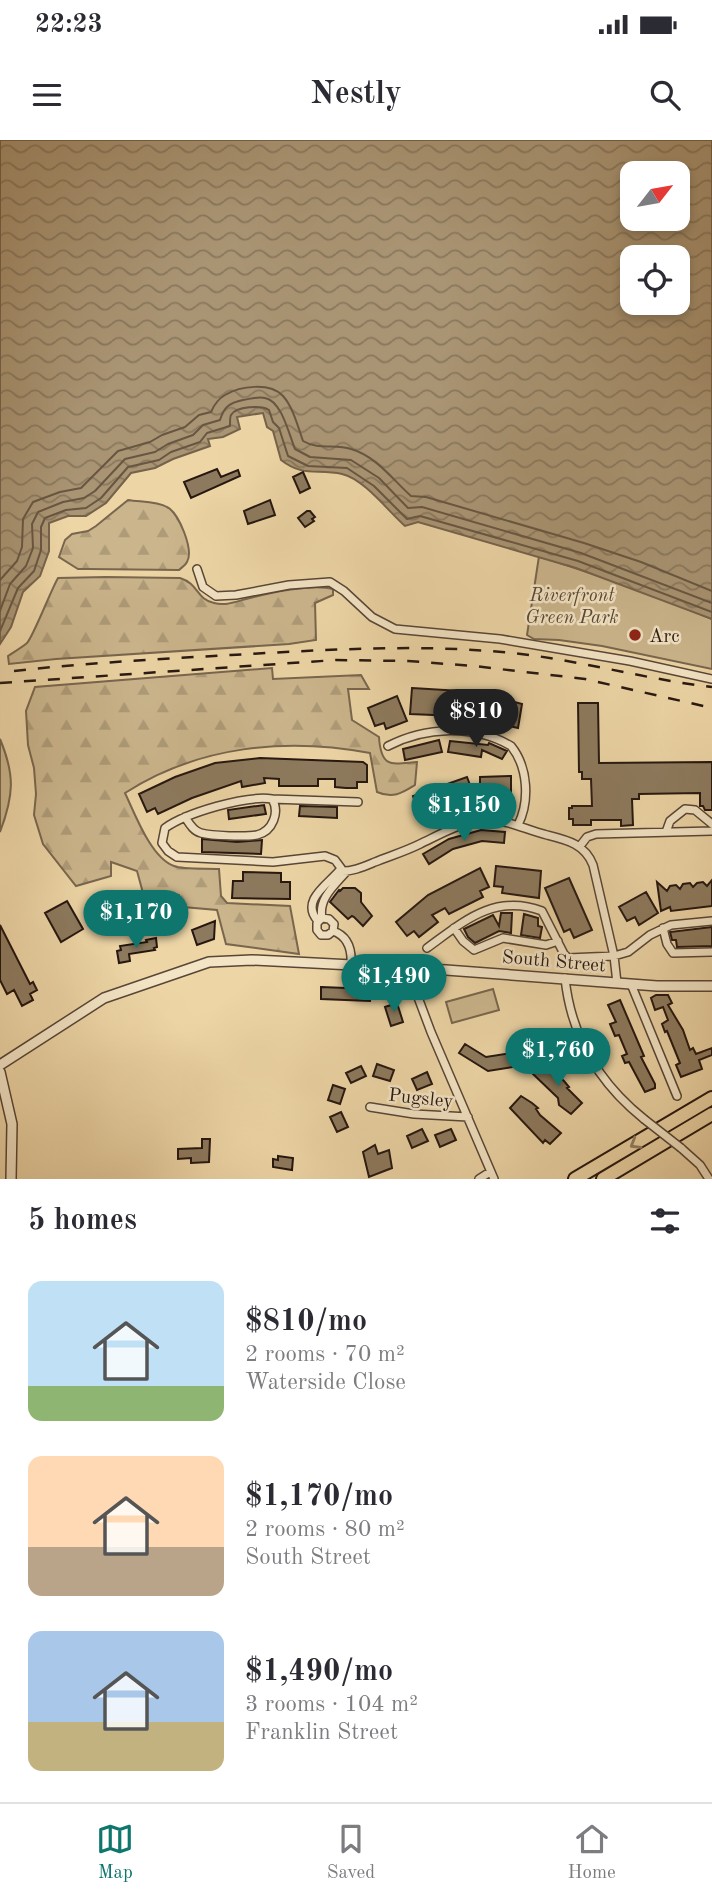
<!DOCTYPE html>
<html lang="en">
<head>
<meta charset="utf-8">
<style>
  body { margin:0; font-family:"Old Standard TT",serif; background:#f7f7f7; color:#2b2b33; height:100vh; display:flex; flex-direction:column; font-size:26px; white-space:nowrap }
  * { box-sizing:border-box; margin:0 }
  p { font-size:23px; color:#7c7c81 }
  .icon { flex:none; width:38px; height:38px; fill:none; stroke:currentColor; stroke-width:2; stroke-linecap:round; stroke-linejoin:round }
  .map { position:relative; height:1039px; overflow:hidden }
  .drawer { display:flex; flex-direction:column; background:#fff; flex:1 }
  .drawer>* { flex:none }
  .needle { width:46px; rotate:59deg }
  .tools { position:absolute; left:620px; top:21px; display:grid; gap:14px }
  .tools a { display:grid; place-items:center; width:70px; height:70px; border-radius:14px; background:#fff; box-shadow:0 4px 10px #0003; font-size:35px }
  .price { position:absolute; translate:-50% -60px; padding:0 16px; border-radius:24px; background:#0f766e; color:#fff; font-size:23px; line-height:46px; filter:drop-shadow(0 2px 4px #0008) }
  .price::after { content:''; position:absolute; left:50%; top:42px; width:21px; height:16px; margin-left:-10px; background:inherit; clip-path:polygon(0 0,100% 0,50% 100%) }
  .price.selected { background:#222; color:#fff }
  ul { padding:0; list-style:none }
  li { display:flex; align-items:center; gap:21px; height:175px; padding:0 28px }
  li span { display:grid; place-items:center; flex:none; width:196px; height:140px; border-radius:14px; color:#555 }
  li>.icon { margin-inline-start:auto }
  span .icon { width:84px; height:84px; fill:#fffc; stroke-width:1 }
  li b { font-size:30px }
  h2 { display:flex; justify-content:space-between; align-items:center; height:84px; padding:0 28px; font-size:30px }
  .status { display:flex; justify-content:space-between; align-items:center; height:49px; padding:0 35px; background:#fff; direction:ltr }
  .status svg { height:19px; fill:currentColor }
  header { display:flex; justify-content:space-between; align-items:center; height:91px; padding:0 28px; background:#fff; font-size:32px; font-weight:700 }
  .dock { display:flex; justify-content:space-around; align-items:center; height:98px; border-top:2px solid #e1e1e2; background:#fff; font-size:19px; color:#7c7c81 }
  .dock a { display:grid; justify-items:center; gap:4px }
  .dock .selected { color:#0f766e }
  .map>svg:first-child { display:block }
  .green { fill:#cbb58c; stroke:#78664e; stroke-width:2 }
  .forest { fill:url(#forest-firs); stroke:#78664e; stroke-width:2 }
  .water { fill:url(#water-waves); stroke:#75624b; stroke-width:2; fill-rule:evenodd }
  .lines { fill:none; stroke-linecap:round; stroke-linejoin:round }
  .shore { stroke:#685642; stroke-width:2 }
  .building { fill:#8d7a5e; stroke:#261710; stroke-width:2 }
  .minor-casing { stroke:#584636; stroke-width:10 }
  .tertiary-casing { stroke:#584636; stroke-width:12 }
  .motorway-casing { stroke:#261710; stroke-width:16 }
  .minor { stroke:#f3e4c5; stroke-width:7 }
  .tertiary { stroke:#f3e4c5; stroke-width:9 }
  .motorway { stroke:#edd5a6; stroke-width:12 }
  .rail { stroke:#261710; stroke-width:2.5; stroke-dasharray:12 12; stroke-linecap:butt }
  .minor-bridge-casing { stroke:#584636; stroke-width:10; stroke-linecap:butt }
  .minor-bridge { stroke:#f3e4c5; stroke-width:7 }
  .oneway { stroke:#938062 }
  .poi-dot { fill:#8f2418; stroke:#f3e4c5; stroke-width:2.5 }
  .labels { text-anchor:middle; stroke-width:5; stroke-linejoin:round; paint-order:stroke }
  .park-label { font-size:19px; font-style:italic; fill:#584635; stroke:#f3e4c5 }
  .poi-label { font-size:19px; fill:#261710; stroke:#f3e4c5; text-anchor:start }
  .street-label { font-size:19px; fill:#261710; stroke:#f3e4c5 }
</style>
</head>
<body>
<div class="status"><b>22:23</b><svg viewBox="0 0 49 12"><path d="M0 12V9h3v3zM5 12V6h3v6zM10 12V3h3v9zM15 12V0h3v12zM26 1h20v11H26zM47 4h2v5h-2z"/></svg></div>
<header><svg class="icon" aria-label="menu" viewBox="0 0 24 24"><path d="M4 6h16M4 12h16M4 18h16"/></svg>Nestly<svg class="icon" aria-label="search" viewBox="0 0 24 24"><circle cx="10" cy="10" r="6"/><path d="M15 15l6 6"/></svg></header>
<div class="map">
<svg width="712" height="1039" viewBox="0 0 712 1039">
  <defs>
    <pattern id="forest-firs" width="22" height="20" patternUnits="userSpaceOnUse" patternTransform="scale(1.75)"><rect width="22" height="20" fill="#cbb58c"/><path d="M5 1l3.5 6h-7zM16 11l3.5 6h-7z" fill="#ae9b78"/></pattern>
    <pattern id="water-waves" width="16" height="10" patternUnits="userSpaceOnUse" patternTransform="scale(1.75)"><rect width="16" height="10" fill="#a99473"/><path d="M0 5q4-4 8 0t8 0" fill="none" stroke="#89785d"/></pattern>
  </defs>
  <rect width="100%" height="100%" fill="#edd5a6"/>
  <filter id="stains"><feTurbulence type="fractalNoise" baseFrequency=".00286" numOctaves="4"/><feColorMatrix values="0 0 0 0 .2 0 0 0 0 .09 0 0 0 0 .02 0 0 0 .5 -.17"/></filter>
  <radialGradient id="worn" r=".72"><stop offset=".6" stop-color="#630" stop-opacity="0"/><stop offset="1" stop-color="#630" stop-opacity=".3"/></radialGradient>
  <path class="green" d="M539 416 632 447 712 479V529L602 506 559 500 534 499 527 495Z
    M0 599C15 635 14 655 0 692Z
    M493 849 499 870 452 883 446 862Z"/>
  <path class="forest" d="M128 360C140 362 157 361 167 367 179 373 194 410 187 422 185 426 182 427 179 430L88 429H78L59 417 65 400 72 394 88 391 96 386Z
    M106 437 180 438C199 444 196 459 214 463 225 466 235 462 246 459 269 453 310 443 333 449V455L315 463 316 500 289 504 56 519 9 524 8 516C14 512 21 508 27 503 33 497 51 450 58 438Z
    M272 528 273 539 361 535 369 549H348L352 580 379 597C381 629 392 624 417 622L415 645C402 653 393 659 377 652L370 613C286 597 198 606 125 653 135 674 151 718 174 726 184 730 208 728 219 729L221 756 227 763 290 766 299 814 226 804 217 770 183 767 179 755 143 753 137 731 111 722V736L76 746 43 704 34 675 36 654 34 628 28 605 26 571 35 547Z"/>
  <path class="water" d="M0 0H712V479L576 428 418 382 405 386C388 371 364 339 342 334 318 328 304 338 281 320L273 291 267 287 263 273 237 277 240 289 223 297 208 299 210 306 173 319 155 328 131 333 106 363 86 376H68L49 383V411L40 436 23 452 11 487 0 504ZM632 33H677V79H632ZM632 117H677V163H632Z"/>
  <g class="lines">
    <path class="shore" d="M0 440 17 421 22 407 23 379 33 362 60 352 81 348 118 311 150 302 162 295 185 287 199 275 211 272C214 265 218 259 225 255 240 246 270 242 283 256 293 267 298 287 303 301 318 310 335 304 351 309 376 316 393 340 411 356L426 357 584 403 641 422 712 451
      M0 471 10 444 26 426 33 408 32 384 38 372 63 362 84 358 95 351 125 319 155 312 168 304 193 295 203 285 220 280C224 267 229 263 243 260 250 259 258 256 265 258 282 261 289 295 295 309L310 317 351 320 379 338 408 368 422 367 581 413 712 463
      M0 491 18 448 34 431 41 410V387L45 378 66 370 86 368 101 358 128 327 159 320 171 312 200 302 207 293 230 286C230 285 230 276 231 275 236 266 262 265 269 270L273 282 279 288 288 316 308 326 347 328 374 346 407 379 420 376 578 421 712 472"/>
  </g>
  <path class="building" d="M217 329 221 337 238 330 240 336 191 358 184 342Z
    M303 332 310 348 300 353 293 337Z
    M270 360 275 375 248 384 244 371Z
    M307 371H310L315 377 312 379 314 381 305 387 298 378Z
    M412 548 478 552 522 564 518 588 480 579 483 571 474 569 458 568 457 576 410 574Z
    M397 556 407 581 386 589 384 583 375 586 368 568Z
    M578 563H598L599 623 712 622V670H705L703 666H700V653L639 654V659H632L633 685 621 686V680H591V685H573V679H569V668H572V666H592L591 639H582V632H579Z
    M439 600 442 612 405 620 403 609Z
    M450 601 488 605 489 603 507 611 502 619 482 610 481 617 448 612Z
    M260 618 363 622 367 625V642H357V648H346L335 647V639H318V646H279V639L264 638 265 643 242 647 241 641 192 658 158 674 155 668 147 672 139 654 175 637 215 623Z
    M511 636V654L480 655V637Z
    M467 637 473 653 463 657 466 665 429 677 427 669 418 672 413 656Z
    M264 665 266 674 229 679 228 670Z
    M300 666 337 667V678L299 676Z
    M481 690 505 692 504 703 482 701 453 709 429 724 423 714 449 699Z
    M202 699 237 702 262 700 261 714 202 712Z
    M496 726 541 731 539 758 502 753 503 747 494 746Z
    M480 728 489 747 480 751 483 757 449 774 445 768 432 775 438 782 419 797 414 791 407 796 396 782 428 755Z
    M243 732 281 733V742H290V759L232 758 233 741H243Z
    M569 738 592 790 574 798 570 789 564 792 545 748Z
    M712 740V766L671 771 670 767 661 771 657 742 667 751 670 746 676 745 680 749 683 744 690 743 693 747 697 743 703 742 707 746Z
    M343 748H355L361 753V762L372 776 363 786 354 777 352 776 348 779 330 762 339 750 340 751Z
    M646 752 658 773 639 785 635 777 627 781 619 767Z
    M67 761 83 789 61 802 45 773Z
    M501 773H512L511 793 499 791 475 803 468 797 464 789 493 775 499 786Z
    M524 774 538 778V786L542 787 540 798 521 795Z
    M215 781 214 799 197 805 192 790Z
    M0 785 30 844 33 842 37 850 30 854 33 860 22 866 14 850 7 854 0 840Z
    M712 787V806L677 807 676 800H672L670 792Z
    M156 798 157 807 154 808 155 810 129 814 130 821 119 823 117 811 121 810 120 806 147 802 146 800Z
    M321 847 371 849 370 861 321 859Z
    M656 855H668L672 863 668 865 683 890 690 910 693 908 696 914 712 908V915L699 920 702 929 681 937 676 925 680 923 667 891 665 892 662 884 668 880 663 867 655 870 651 858Z
    M620 860 644 916 641 917 655 944V948L645 952 629 922 625 923 622 916 627 914 619 895 615 896 610 884 616 882 608 865Z
    M397 863 403 882 391 886 385 867Z
    M535 895 543 902 519 926 488 931 459 913 465 904 486 917 518 912Z
    M544 923 564 941 569 947 567 948 582 963 571 974 559 965 558 958 533 934Z
    M377 924 394 930 390 941 373 936Z
    M361 926 366 936 351 943 346 933Z
    M427 932 432 944 417 950 412 939Z
    M333 945 345 949 340 964 328 960Z
    M521 956 532 963 538 968 536 969 540 975 561 993 550 1004 545 1000 543 1003 510 968Z
    M341 972 348 987 337 992 330 977Z
    M422 989 428 1001 412 1008 407 996Z
    M451 989 456 1000 440 1007 435 995Z
    M202 999H210L209 1022 191 1023V1018L178 1019V1009L202 1008Z
    M375 1005 378 1014 389 1010 392 1028 369 1037 363 1012Z
    M278 1016 293 1018 292 1030 273 1027V1019L278 1020Z"/>
  <g class="lines">
    <g class="minor-casing">
      <path id="minor" d="M197 429 203 447 216 456 236 455 289 445 330 442 344 451 372 477 395 489 500 499 630 521 712 539
        M388 606C425 587 473 584 511 606 528 627 530 661 518 685
        M272 659 358 662
        M185 677C189 683 193 691 201 693 212 696 246 697 257 695 273 691 280 672 272 659 246 655 186 673 165 688L162 703 168 711 177 717 273 722 325 716 335 720 341 728 339 731
        M666 692 670 681 685 669 695 670 712 684
        M580 706 587 697 596 694 712 691
        M322 778 329 779 334 784 333 791 328 795H321L317 790V783L322 778C318 759 334 746 346 732
        M318 781C300 761 327 745 339 731 352 732 363 727 375 722 390 716 406 711 420 704 441 694 461 682 485 680 507 679 526 690 547 695 567 700 585 704 593 725L614 816 617 843
        M454 788 463 801 474 810 503 798 546 805 558 801
        M663 788 667 804 673 813 712 812
        M333 791C348 796 352 810 351 825
        M427 808C463 782 494 753 542 771L564 814 568 818 614 816 628 812 650 795 671 785 712 781
        M407 828 431 892 494 1039
        M565 838C571 896 599 943 644 979
        M631 844 677 956
        M370 967 414 974 468 977
        M681 1008 700 1025 709 1039
        M479 1039 490 1032"/>
    </g>
    <g class="tertiary-casing">
      <path id="tertiary" d="M0 925 104 858 209 822 252 820 314 823 446 830 657 846H712
        M0 932 12 984 11 1039"/>
    </g>
    <g class="motorway-casing">
      <path id="motorway" d="M575 1039 712 958
        M603 1039 712 974"/>
    </g>
    <use href="#minor" class="minor"/>
    <use href="#tertiary" class="tertiary"/>
    <use href="#motorway" class="motorway"/>
    <path class="rail" d="M14 531C86 523 159 519 231 515 321 510 412 504 502 512 573 518 642 539 712 547
      M0 543 336 520 408 521 474 526 585 539 712 568"/>
    <g class="minor-bridge-casing">
      <path id="minor-bridge" d="M644 979 681 1008"/>
    </g>
    <use href="#minor-bridge" class="minor-bridge"/>
  </g>
  <defs><path id="oneway-chevron" d="M-2-3.5L2.5 0L-2 3.5" fill="none" stroke-width="1.6" stroke-linecap="round" stroke-linejoin="round" transform="scale(1.75)"/></defs>
  <use class="oneway" href="#oneway-chevron" transform="translate(635 1004) rotate(149)"/>
  <circle class="poi-dot" cx="635" cy="495" r="7"/>
  <g class="labels">
    <g class="park-label">
      <text x="572" y="461">Riverfront<tspan x="572" dy="22">Green Park</tspan></text>
    </g>
    <g class="poi-label">
      <text x="649" y="502">Arc</text>
    </g>
    <g class="street-label">
      <text transform="translate(554 820) rotate(5)" y="7">South Street</text>
      <text transform="translate(421 957) rotate(6)" y="7">Pugsley</text>
    </g>
  </g>
  <rect width="100%" height="100%" filter="url(#stains)"/>
  <rect width="100%" height="100%" fill="url(#worn)"/>
</svg>
<div class="tools">
<a><svg class="needle" viewBox="-14 -14 28 28"><path d="M0-13l5 13h-10z" fill="#e53935"/><path d="M0 13l5-13h-10z" fill="#7c7c81"/></svg></a>
<a><svg class="icon" aria-label="locate" viewBox="0 0 24 24"><circle cx="12" cy="12" r="6"/><path d="M12 2v4M12 18v4M2 12h4M18 12h4"/></svg></a>
</div>
<b class="price selected" style="left:476px;top:609px">$810</b>
<b class="price" style="left:464px;top:703px">$1,150</b>
<b class="price" style="left:136px;top:810px">$1,170</b>
<b class="price" style="left:394px;top:874px">$1,490</b>
<b class="price" style="left:558px;top:948px">$1,760</b>
</div>
<section class="drawer">
<h2>5 homes<svg class="icon" aria-label="filters" viewBox="0 0 24 24"><path d="M4 7h16M4 17h16"/><circle cx="9" cy="7" r="2"/><circle cx="15" cy="17" r="2"/></svg></h2>
<ul>
<li><span style="background:linear-gradient(#bfe0f5 75%,#8fb573 0)"><svg class="icon" aria-label="home" viewBox="0 0 24 24"><path d="M3 11l9-7 9 7M6 9v11h12V9"/></svg></span><div><b>$810/mo</b><p>2 rooms · 70 m²</p><p>Waterside Close</p></div></li>
<li><span style="background:linear-gradient(#ffd9b3 65%,#b9a48a 0)"><svg class="icon" aria-label="home" viewBox="0 0 24 24"><path d="M3 11l9-7 9 7M6 9v11h12V9"/></svg></span><div><b>$1,170/mo</b><p>2 rooms · 80 m²</p><p>South Street</p></div></li>
<li><span style="background:linear-gradient(#a9c7e8 65%,#c2b280 0)"><svg class="icon" aria-label="home" viewBox="0 0 24 24"><path d="M3 11l9-7 9 7M6 9v11h12V9"/></svg></span><div><b>$1,490/mo</b><p>3 rooms · 104 m²</p><p>Franklin Street</p></div></li>
</ul>
</section>
<nav class="dock">
<a class="selected"><svg class="icon" aria-label="map" viewBox="0 0 24 24"><path d="M3 6l6-2 6 2 6-2v14l-6 2-6-2-6 2zM9 4v14M15 6v14"/></svg>Map</a>
<a><svg class="icon" aria-label="saved" viewBox="0 0 24 24"><path d="M7 4h10v16l-5-4-5 4z"/></svg>Saved</a>
<a><svg class="icon" aria-label="home" viewBox="0 0 24 24"><path d="M3 11l9-7 9 7M6 9v11h12V9"/></svg>Home</a>
</nav>
</body>
</html>
